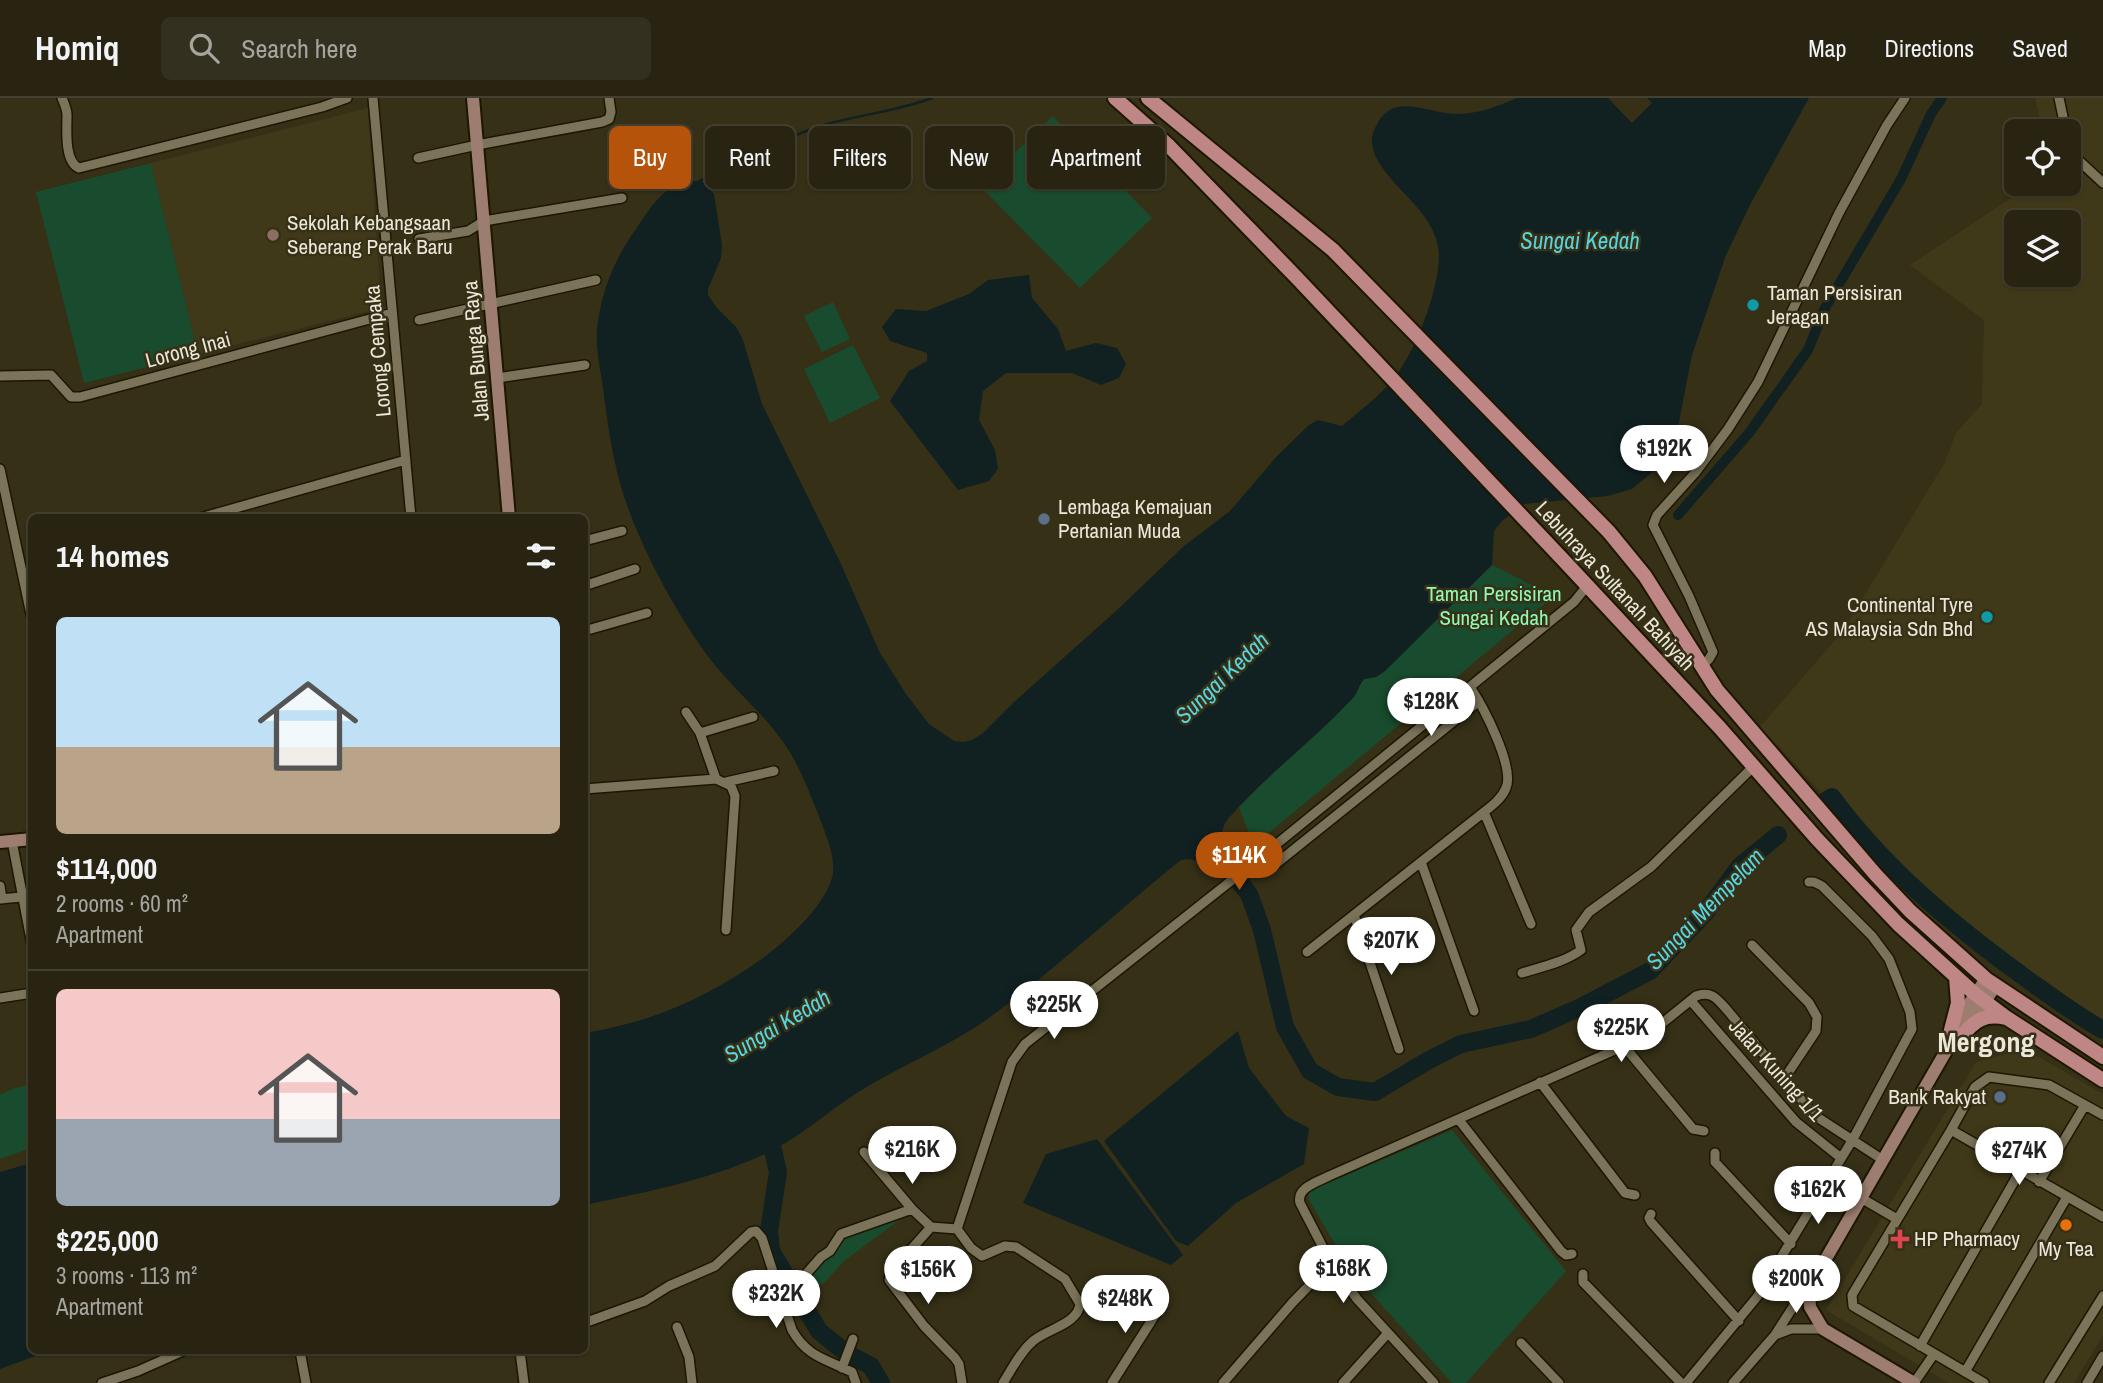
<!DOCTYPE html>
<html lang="en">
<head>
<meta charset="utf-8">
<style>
  body { margin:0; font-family:"Archivo Narrow",sans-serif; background:#34301f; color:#f1f3f6; height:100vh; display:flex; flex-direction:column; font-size:26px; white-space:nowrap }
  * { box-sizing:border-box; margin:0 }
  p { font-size:23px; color:#a5a49f }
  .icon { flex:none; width:38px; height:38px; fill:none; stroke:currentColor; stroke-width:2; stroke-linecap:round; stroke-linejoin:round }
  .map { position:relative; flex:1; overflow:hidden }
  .sheet { position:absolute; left:28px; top:416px; width:560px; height:840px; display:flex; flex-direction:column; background:#282411; border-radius:10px; box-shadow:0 2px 5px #0004,0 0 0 2px #444131 }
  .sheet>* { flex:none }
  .hud { position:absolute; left:609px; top:28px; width:665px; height:63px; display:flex; gap:14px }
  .controls { position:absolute; left:2004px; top:21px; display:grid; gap:14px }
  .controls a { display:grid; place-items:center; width:77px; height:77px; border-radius:10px; background:#282411; box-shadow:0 2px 5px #0004,0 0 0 2px #444131; font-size:35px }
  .price { position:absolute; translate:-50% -60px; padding:0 16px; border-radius:24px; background:#fff; color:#222; font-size:23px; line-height:46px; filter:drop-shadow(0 2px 4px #0008) }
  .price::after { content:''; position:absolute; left:50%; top:42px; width:21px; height:16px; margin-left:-10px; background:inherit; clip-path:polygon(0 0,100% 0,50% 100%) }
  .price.active { background:#b45309; color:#fff }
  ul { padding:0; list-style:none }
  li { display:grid; align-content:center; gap:14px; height:371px; padding:0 28px }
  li+li { border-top:2px solid #444131 }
  li span { display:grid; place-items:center; height:217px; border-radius:10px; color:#555 }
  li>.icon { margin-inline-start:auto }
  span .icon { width:126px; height:126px; fill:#fffc; stroke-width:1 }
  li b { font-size:30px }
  h2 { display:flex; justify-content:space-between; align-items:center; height:84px; padding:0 28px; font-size:30px }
  .tag { padding:0 24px; border-radius:10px; background:#282411; box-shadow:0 2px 5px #0004,0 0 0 2px #444131; font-size:24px; line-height:63px }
  .tag.active { background:#b45309; color:#fff }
  header { display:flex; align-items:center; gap:42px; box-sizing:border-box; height:98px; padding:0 35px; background:#282411; border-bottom:2px solid #444131 }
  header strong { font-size:33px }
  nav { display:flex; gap:38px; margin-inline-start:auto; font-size:24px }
  .search { width:490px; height:63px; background:#34301f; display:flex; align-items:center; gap:18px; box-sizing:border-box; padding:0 24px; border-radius:10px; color:#a5a49f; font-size:26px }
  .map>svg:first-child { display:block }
  .built { fill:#403919; fill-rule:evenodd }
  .green { fill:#194c2e }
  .water { fill:#112122 }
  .pier { fill:#363017 }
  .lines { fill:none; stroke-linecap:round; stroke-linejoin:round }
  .stream { stroke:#112122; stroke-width:2.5 }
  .canal { stroke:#112122; stroke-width:10 }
  .river { stroke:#112122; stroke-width:18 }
  .street-casing { stroke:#1d1701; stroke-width:12 }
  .secondary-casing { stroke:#1d1701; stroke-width:16 }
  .primary-casing { stroke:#1d1701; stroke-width:18 }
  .street { stroke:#7b745a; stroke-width:9 }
  .secondary { stroke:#9d7d70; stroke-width:12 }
  .primary { stroke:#be8685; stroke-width:14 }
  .education-dot { fill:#8d6e63; stroke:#363017; stroke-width:2.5 }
  .culture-dot { fill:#0f9aa8; stroke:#363017; stroke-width:2.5 }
  .service-dot { fill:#5c6f8a; stroke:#363017; stroke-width:2.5 }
  .food-dot { fill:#e8710a; stroke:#363017; stroke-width:2.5 }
  .health-dot { fill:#e0444e; stroke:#363017; stroke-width:2.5 }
  .labels { text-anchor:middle; stroke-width:5; stroke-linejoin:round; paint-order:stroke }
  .poi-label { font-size:21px; fill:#ebe7d9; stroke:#363017; text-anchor:start }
  .street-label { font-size:21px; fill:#ebe7d9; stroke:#363017 }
  .park-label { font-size:21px; fill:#90f9b4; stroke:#363017 }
  .water-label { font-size:23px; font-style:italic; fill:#57d4e0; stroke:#363017 }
  .district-label { font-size:28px; font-weight:bold; fill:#ebe7d9; stroke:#363017 }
</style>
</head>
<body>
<header>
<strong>Homiq</strong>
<div class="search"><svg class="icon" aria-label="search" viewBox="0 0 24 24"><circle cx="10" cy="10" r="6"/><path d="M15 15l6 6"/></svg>Search here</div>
<nav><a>Map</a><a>Directions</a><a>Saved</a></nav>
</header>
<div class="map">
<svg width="2103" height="1285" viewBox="0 0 2103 1285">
  <rect width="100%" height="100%" fill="#363017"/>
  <path class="built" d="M2035 0H2103V922L2081 909 1975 834 1924 790 1844 709 1820 693 1760 629 1843 533 1944 366 1956 335 1982 306 1984 222 1910 167 2032 86H2068V33H2043ZM2016 124H2068V177H2016Z
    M368 10 381 210 198 256 151 65Z
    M2025 951 2103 996V1237L2074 1285H1949L1826 1212 1976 964Z"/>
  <path class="green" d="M1053 18 1152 120 1080 190 980 88Z
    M151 65 198 256 84 285 36 94Z
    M833 204 850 241 822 254 804 218Z
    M853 247 880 300 830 325 804 271Z
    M1492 467 1554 498 1264 739 1250 738 1239 709C1275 670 1318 639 1353 599 1358 594 1359 587 1364 581L1377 579 1385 573Z
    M31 986V1050L0 1061V997L12 991Z
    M1452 1032 1566 1173 1466 1285H1452L1351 1173 1309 1102V1093Z
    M907 1116 844 1163 823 1186 805 1187V1181L843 1139Z"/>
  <path class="water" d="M1517 0H1809L1751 105 1726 157 1692 257 1679 324 1669 350 1655 372 1632 391 1608 398 1524 406 1502 423 1494 433 1492 467 1385 573 1376 579 1364 581C1359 587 1358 594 1353 600 1314 642 1266 677 1228 721 1216 735 1226 759 1205 766L1191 761 1181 762C1116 814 1056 871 989 920 948 949 902 967 860 993 827 1014 798 1041 763 1057 705 1083 646 1094 585 1107V935C652 924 707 900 763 860 787 842 828 806 833 775 835 758 826 737 820 721 809 694 799 665 781 641 759 611 729 587 707 557 673 510 638 445 621 389 612 357 607 322 603 290 600 268 594 245 598 223 603 189 616 159 636 131 652 107 670 77 703 84L714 96 722 147 721 160 708 191V197L717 210 737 230 743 242 762 306 841 466 880 555 906 596 929 626 954 643 964 644 972 642 983 635 1014 604 1116 513 1184 448 1230 413 1278 357 1309 327 1318 322 1342 328C1358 314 1376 301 1390 285 1414 259 1439 193 1439 157 1439 144 1432 129 1424 118 1409 95 1359 61 1375 30 1378 24 1382 17 1388 13 1407 1 1434 16 1456 16 1478 16 1496 9 1517 0Z
    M1029 177 1032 200 1058 231 1066 253 1096 245 1117 250 1126 266 1119 280 1101 287 1072 275H1006L983 293 979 322 995 352 998 371 989 383 958 392 890 303 909 273 927 263V255L890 243 882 229 896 211 926 213 969 196 988 182Z
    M1238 933 1249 970 1286 1018 1309 1030 1304 1066 1236 1105 1188 1148 1176 1143 1104 1043Z
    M1097 1041 1183 1157 1171 1167 1023 1105 1046 1056Z
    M31 1065 32 1253H49L0 1271V1074Z"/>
  <path class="pier" d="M1608 0H1647L1652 5 1632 25Z"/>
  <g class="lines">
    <path class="stream" d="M698 86 699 83C739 66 776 43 817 29 854 17 895 14 932 0"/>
    <path class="canal" d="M1678 417 1749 335 1808 252 1825 210 1901 81 1931 16 1942 0"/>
    <path class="river" d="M1827 702 1832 699C1885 771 1955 829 2027 881 2052 899 2076 917 2103 932
      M1204 738 1249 796 1262 832 1285 929 1310 973 1338 989 1375 994 1429 962 1461 946 1531 931 1581 909 1650 873 1706 814 1740 768 1778 737
      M768 1030 778 1074 769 1133 771 1153 819 1233 846 1255 871 1268 881 1285"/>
    <g class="street-casing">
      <path id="street" d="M62 0C64 5 67 11 67 17 67 31 64 64 79 70L322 9 347 0
        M373 0 411 420
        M2059 0 2066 33
        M2068 46 2075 59 2103 85
        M418 60 477 47 602 24 609 21 611 14 609 0
        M419 141 468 133 484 123 622 100
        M419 222 596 182
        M0 278 51 277 71 299H80L392 215
        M497 280 585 267
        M0 371 32 521
        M200 420 406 362
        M584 443 622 433
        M584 488 635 471
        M584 533 647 515
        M1701 569 1709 561 1713 554 1689 498 1653 427 1657 417 1695 375 1728 331 1758 284 1839 115 1887 27 1905 0
        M686 614 700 635 716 681
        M700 635 753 619
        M726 684 774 673
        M584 691 716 681 731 688 735 698 726 832
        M1484 714 1531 826
        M12 743 32 847
        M1421 764 1474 913
        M1277 765 1479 603
        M0 788 2 801
        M0 801 21 799
        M1354 817 1399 951
        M1752 847 1809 905 1817 919 1816 933 1784 981
        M1307 854 1484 714C1493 707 1502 700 1506 690 1515 669 1483 608 1470 589
        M1522 875C1541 869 1565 864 1581 852L1576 832 1589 814 1651 769 1754 668
        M0 900 32 895
        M1691 903 1796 1024 1841 1060
        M1624 948 1693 1031 1704 1033
        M1540 984 1625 1095 1635 1097
        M1459 1022 1561 1153 1566 1157 1572 1156
        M1951 1032 2103 1119
        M864 1054 912 1111 931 1129 957 1131
        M1715 1055V1064L1791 1146
        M2039 1084 2085 1007
        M1861 1100 1897 1121
        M1651 1116 1649 1120 1651 1124 1739 1223
        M931 1129 891 1174 889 1182 924 1228 955 1260 959 1266 962 1285
        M957 1131 1012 964 1025 946 1251 767 1574 504 1587 488
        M957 1131 971 1150 982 1158 1005 1148 1016 1149 1065 1181 1080 1206C1078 1226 1047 1231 1033 1243 1020 1254 1012 1271 1003 1285
        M1583 1176V1184L1681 1285
        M782 1202 798 1191 807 1175 821 1159 830 1153 841 1136 912 1111
        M584 1225 645 1203 669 1188 715 1168 751 1134 756 1133 762 1140 792 1232C807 1259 826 1261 852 1274L856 1285
        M677 1229 689 1259 692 1285
        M1775 1237 1791 1231H1823
        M1521 1245 1559 1285
        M1920 1248 2020 1073
        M300 1253 306 1285
        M520 1253 524 1285
        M842 1270 853 1241
        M1965 1274 2067 1099
        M102 1285 138 1273 183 1253
        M1112 1285 1162 1206
        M1223 1285 1293 1204 1331 1165
        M1343 1285 1388 1235
        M1434 1285 1357 1201 1331 1165 1300 1105C1296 1090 1317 1084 1329 1078L1624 948 1660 927 1696 898C1712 892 1718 902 1728 913L1814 1017 1883 1062
        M1686 1285 1757 1199 1853 1041 1912 931 1910 914 1889 861 1872 838 1822 788 1814 784H1809
        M1733 1285 1775 1237 1800 1198 1809 1190
        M1914 1285 1934 1256
        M1984 1285 1853 1208 1852 1197 1951 1032 1975 989 1989 979 2049 987 2103 1017
        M2049 1285 2103 1198
        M2087 1285 2103 1258"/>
    </g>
    <g class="secondary-casing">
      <path id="secondary" d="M473 0 509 420
        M0 744 32 741
        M1954 928 1986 881
        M1914 1285 1823 1231 1810 1209 1809 1190 1949 948 1961 939 1996 887"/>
    </g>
    <g class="primary-casing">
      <path id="primary" d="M1115 0 1169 48 1297 180 1568 467 1720 630 1817 741 1898 826 1975 896 2007 920 2103 982
        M1148 0 1333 152 1609 434 1645 478 1717 592 1876 777 1910 813 1986 881 2103 959
        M1951 932 1958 905 1956 879
        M1961 939C1974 923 1984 915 2006 920"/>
    </g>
    <use href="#street" class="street"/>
    <use href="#secondary" class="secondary"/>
    <use href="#primary" class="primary"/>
  </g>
  <circle class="education-dot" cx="273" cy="137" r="7"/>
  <g class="culture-dot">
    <circle cx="1753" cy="207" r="7"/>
    <circle cx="1987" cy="519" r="7"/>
  </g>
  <g class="service-dot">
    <circle cx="1044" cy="421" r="7"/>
    <circle cx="2000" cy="999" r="7"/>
  </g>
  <circle class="food-dot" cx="2066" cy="1127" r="7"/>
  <path class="health-dot" d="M1896.5 1130.5h7v7h7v7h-7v7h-7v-7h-7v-7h7z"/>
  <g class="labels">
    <g class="poi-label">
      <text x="287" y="132">Sekolah Kebangsaan<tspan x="287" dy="24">Seberang Perak Baru</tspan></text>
      <text x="1767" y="202">Taman Persisiran<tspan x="1767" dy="24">Jeragan</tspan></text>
      <text x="1058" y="416">Lembaga Kemajuan<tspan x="1058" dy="24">Pertanian Muda</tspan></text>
      <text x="1973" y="514" text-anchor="end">Continental Tyre<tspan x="1973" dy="24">AS Malaysia Sdn Bhd</tspan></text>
      <text x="1986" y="1006" text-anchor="end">Bank Rakyat</text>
      <text x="1914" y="1148">HP Pharmacy</text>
      <text x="2066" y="1158" text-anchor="middle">My Tea</text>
    </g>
    <g class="street-label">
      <text transform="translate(188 252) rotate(-15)" y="7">Lorong Inai</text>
      <text transform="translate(378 253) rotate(-95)" y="7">Lorong Cempaka</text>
      <text transform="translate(476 253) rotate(-95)" y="7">Jalan Bunga Raya</text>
      <text transform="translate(1615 488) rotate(47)" y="7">Lebuhraya Sultanah Bahiyah</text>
      <text transform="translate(1776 972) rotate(48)" y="7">Jalan Kuning 1/1</text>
    </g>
    <g class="park-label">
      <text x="1494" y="503">Taman Persisiran<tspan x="1494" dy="24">Sungai Kedah</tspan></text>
    </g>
    <g class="water-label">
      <text x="1580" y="151">Sungai Kedah</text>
      <text transform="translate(1222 580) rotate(-44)" y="8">Sungai Kedah</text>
      <text transform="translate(1705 811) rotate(-46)" y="8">Sungai Mempelam</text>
      <text transform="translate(777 928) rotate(-31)" y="8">Sungai Kedah</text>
    </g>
    <g class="district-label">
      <text x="1986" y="954">Mergong</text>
    </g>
  </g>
</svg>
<div class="controls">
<a><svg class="icon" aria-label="locate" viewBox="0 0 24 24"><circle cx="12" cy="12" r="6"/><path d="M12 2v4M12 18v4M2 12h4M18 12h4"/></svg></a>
<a><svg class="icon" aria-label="layers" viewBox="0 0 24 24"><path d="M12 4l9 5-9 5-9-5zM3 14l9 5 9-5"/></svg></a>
</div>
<b class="price" style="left:1664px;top:387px">$192K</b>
<b class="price" style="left:1431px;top:640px">$128K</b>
<b class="price active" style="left:1239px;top:794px">$114K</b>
<b class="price" style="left:1391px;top:879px">$207K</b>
<b class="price" style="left:1054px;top:943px">$225K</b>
<b class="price" style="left:1621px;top:966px">$225K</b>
<b class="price" style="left:912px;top:1088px">$216K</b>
<b class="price" style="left:2019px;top:1089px">$274K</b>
<b class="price" style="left:1818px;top:1128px">$162K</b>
<b class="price" style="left:1343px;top:1207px">$168K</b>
<b class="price" style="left:928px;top:1208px">$156K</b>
<b class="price" style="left:1796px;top:1217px">$200K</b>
<b class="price" style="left:776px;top:1232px">$232K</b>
<b class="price" style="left:1125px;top:1237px">$248K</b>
<div class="hud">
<a class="tag active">Buy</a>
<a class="tag">Rent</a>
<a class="tag">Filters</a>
<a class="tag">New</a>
<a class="tag">Apartment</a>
</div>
<section class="sheet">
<h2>14 homes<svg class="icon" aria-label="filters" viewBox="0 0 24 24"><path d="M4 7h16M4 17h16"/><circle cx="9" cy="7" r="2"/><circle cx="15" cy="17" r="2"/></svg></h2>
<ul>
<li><span style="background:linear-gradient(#bfe0f5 60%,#b9a48a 0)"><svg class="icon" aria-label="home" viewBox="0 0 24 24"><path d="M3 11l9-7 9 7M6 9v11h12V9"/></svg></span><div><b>$114,000</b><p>2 rooms · 60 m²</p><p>Apartment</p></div></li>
<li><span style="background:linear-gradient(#f6c9c9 60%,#9aa5b1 0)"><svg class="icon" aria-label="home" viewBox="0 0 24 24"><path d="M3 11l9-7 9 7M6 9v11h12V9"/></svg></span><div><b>$225,000</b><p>3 rooms · 113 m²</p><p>Apartment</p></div></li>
</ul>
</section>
</div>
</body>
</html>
